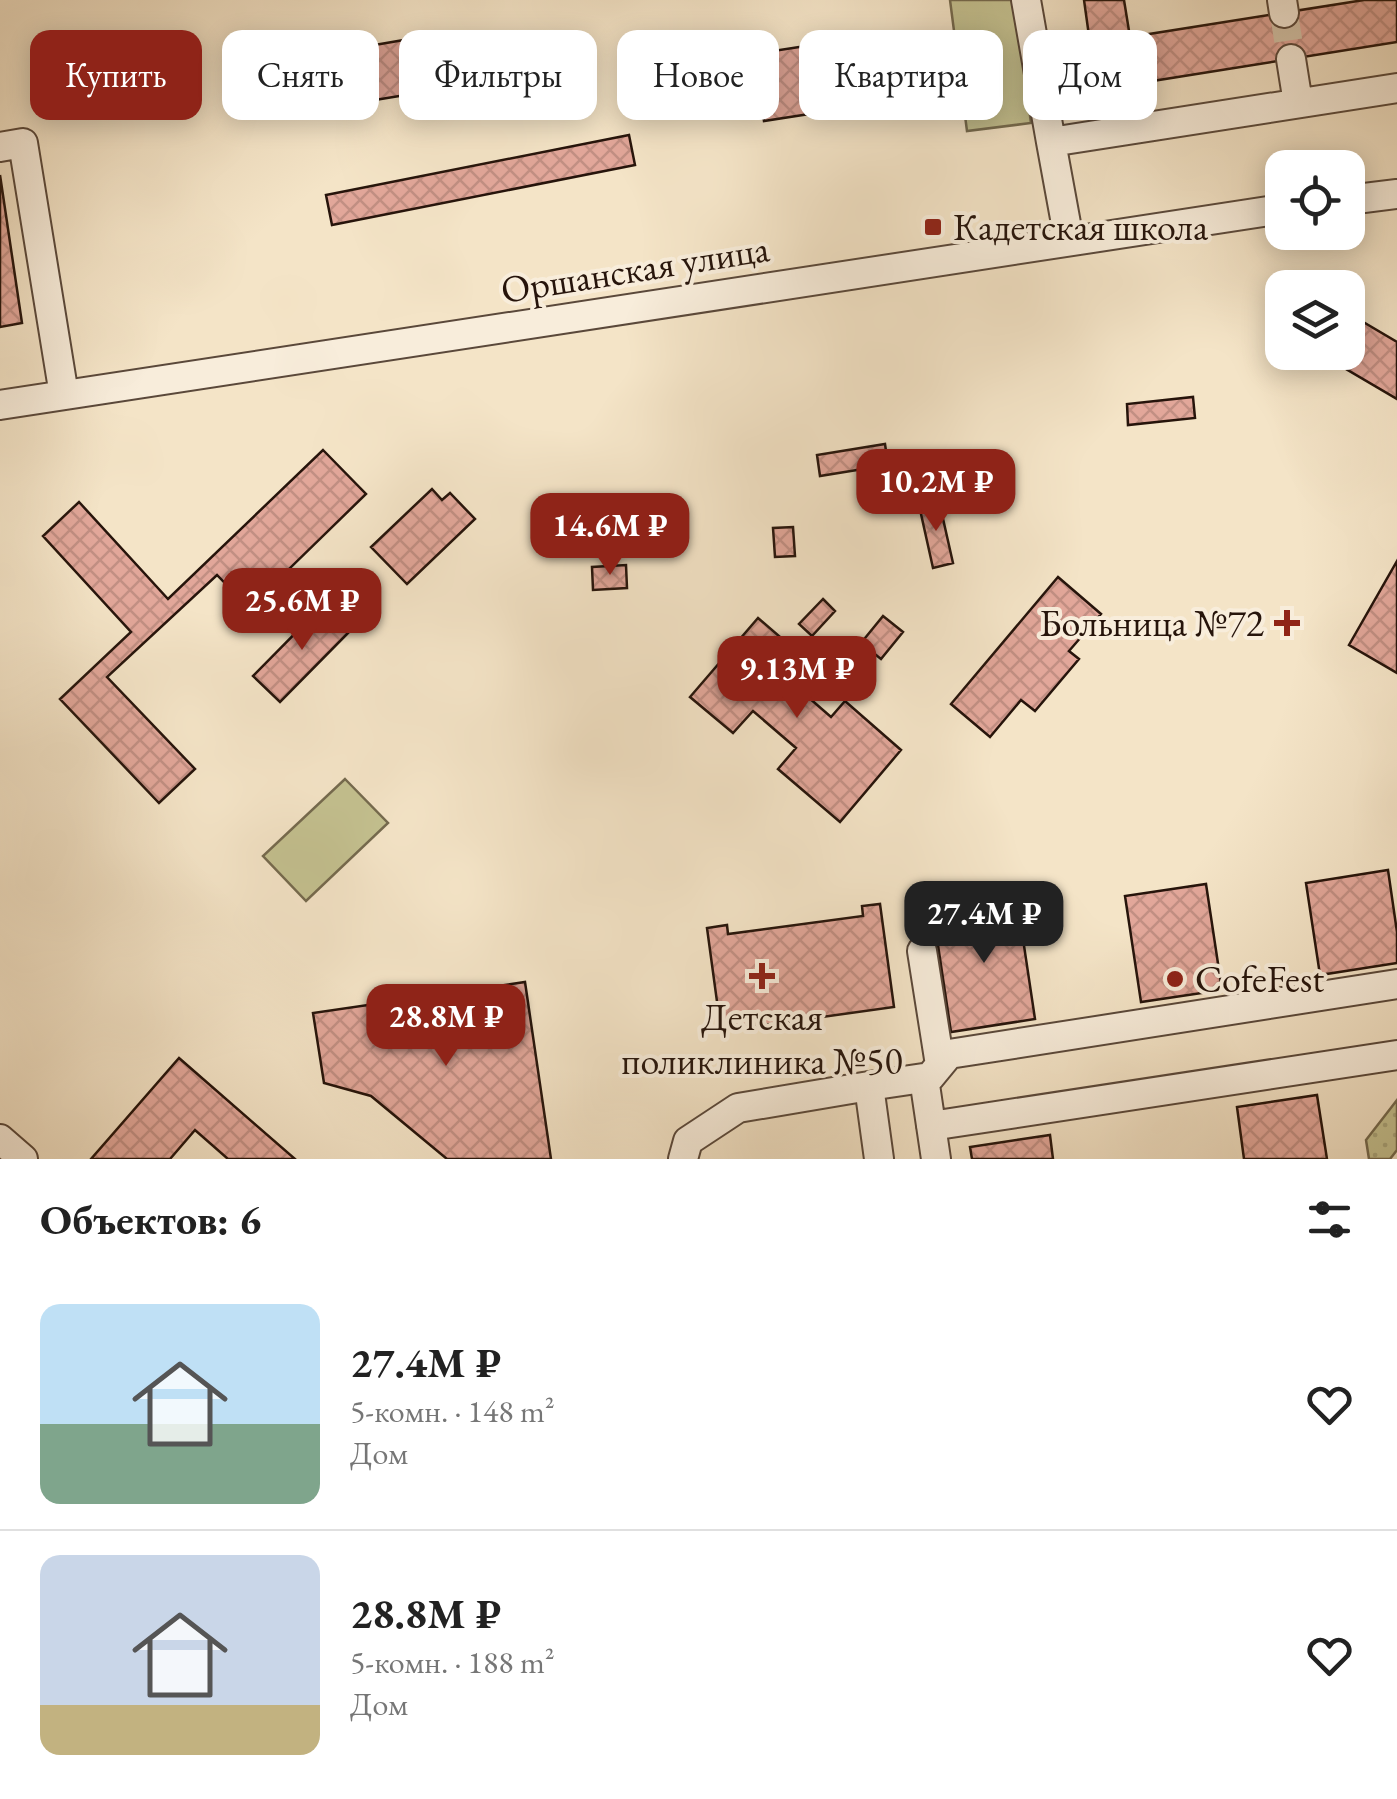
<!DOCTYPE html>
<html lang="ru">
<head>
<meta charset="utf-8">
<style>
  body { margin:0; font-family:"EB Garamond",serif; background:#f2f2f2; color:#222; height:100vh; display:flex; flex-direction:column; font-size:38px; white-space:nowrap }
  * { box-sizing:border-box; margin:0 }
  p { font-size:32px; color:#767676 }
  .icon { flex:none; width:55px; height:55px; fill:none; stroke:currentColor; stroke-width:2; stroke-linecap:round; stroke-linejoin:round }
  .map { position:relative; height:1159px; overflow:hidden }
  .side { display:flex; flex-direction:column; background:#fff; flex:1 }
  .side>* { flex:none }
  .hud { position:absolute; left:30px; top:30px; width:1338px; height:90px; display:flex; gap:20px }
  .tools { position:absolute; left:1265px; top:150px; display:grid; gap:20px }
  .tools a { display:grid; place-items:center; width:100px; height:100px; border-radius:20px; background:#fff; box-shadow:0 5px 25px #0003; font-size:50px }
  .price { position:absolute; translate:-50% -85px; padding:0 22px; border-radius:20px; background:#8f2418; color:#fff; font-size:32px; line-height:65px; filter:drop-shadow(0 2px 5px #0008) }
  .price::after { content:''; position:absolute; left:50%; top:60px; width:30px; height:22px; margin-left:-15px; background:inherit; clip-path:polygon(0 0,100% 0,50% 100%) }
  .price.active { background:#222; color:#fff }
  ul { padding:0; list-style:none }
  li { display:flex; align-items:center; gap:30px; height:250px; padding:0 40px }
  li+li { border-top:2px solid #e0e0e0 }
  li span { display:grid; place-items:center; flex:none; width:280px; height:200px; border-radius:20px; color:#555 }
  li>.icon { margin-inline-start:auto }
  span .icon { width:120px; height:120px; fill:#fffc; stroke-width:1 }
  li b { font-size:42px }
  h2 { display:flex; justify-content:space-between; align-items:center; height:120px; padding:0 40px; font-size:42px }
  .tag { padding:0 35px; border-radius:20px; background:#fff; box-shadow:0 5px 25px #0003; font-size:35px; line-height:90px }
  .tag.active { background:#8f2418; color:#fff }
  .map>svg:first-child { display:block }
  .park { fill:url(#park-dots); stroke:#756a4e; stroke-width:2.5 }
  .garden { fill:#c4c190; stroke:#756a4e; stroke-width:2.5 }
  .building { fill:url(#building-cross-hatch); stroke:#26140b; stroke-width:2.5 }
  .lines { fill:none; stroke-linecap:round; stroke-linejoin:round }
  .minor-tunnel { stroke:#d5c5ab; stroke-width:28; stroke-dasharray:28 14; stroke-linecap:butt }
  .minor-casing { stroke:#5a483a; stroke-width:32 }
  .minor { stroke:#f8eddb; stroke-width:28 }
  .poi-dot { fill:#8f2418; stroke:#f8eddb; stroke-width:4 }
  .labels { text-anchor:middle; stroke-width:8; stroke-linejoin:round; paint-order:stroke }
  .poi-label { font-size:38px; fill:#26140b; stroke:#f8eddb; text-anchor:start }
  .street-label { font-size:38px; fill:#26140b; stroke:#f8eddb }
</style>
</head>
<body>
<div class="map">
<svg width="1397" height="1159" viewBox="0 0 1397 1159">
  <defs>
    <pattern id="park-dots" width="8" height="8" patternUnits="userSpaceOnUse" patternTransform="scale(2.5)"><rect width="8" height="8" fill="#c4c190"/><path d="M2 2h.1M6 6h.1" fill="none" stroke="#a8a57b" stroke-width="1.8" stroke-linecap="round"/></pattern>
    <pattern id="building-cross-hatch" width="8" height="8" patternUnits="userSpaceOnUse" patternTransform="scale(2.5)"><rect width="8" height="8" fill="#e2a79a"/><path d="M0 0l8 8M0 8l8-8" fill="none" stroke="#c28f83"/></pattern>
  </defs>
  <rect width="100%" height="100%" fill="#f4e4c7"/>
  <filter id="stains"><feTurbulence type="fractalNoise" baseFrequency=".002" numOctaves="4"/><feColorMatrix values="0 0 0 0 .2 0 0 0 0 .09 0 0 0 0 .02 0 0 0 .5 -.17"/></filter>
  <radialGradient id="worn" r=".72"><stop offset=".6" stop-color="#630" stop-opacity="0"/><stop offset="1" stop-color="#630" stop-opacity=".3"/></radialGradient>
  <path class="park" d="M1397 1100V1150L1390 1159H1369L1366 1140Z"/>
  <path class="garden" d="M950 0H1015L1031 123 967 131Z
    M345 779 388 823 306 901 263 856Z"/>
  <path class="building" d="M1084 0H1124L1130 37 1364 0H1397V42L1140 83 1137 63 1110 68 1105 40 1090 43Z
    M890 33 900 100 764 121 754 54Z
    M427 36 436 90 308 111 299 58Z
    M629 135 635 165 332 225 326 195Z
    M0 175 22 323 0 327Z
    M1348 313 1397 342V399L1317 352H1348Z
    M1193 397 1195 418 1128 425 1127 404Z
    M885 444 888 465 820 476 817 455Z
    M323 450 366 494 249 608 217 575 107 677 195 769 159 803 60 699 131 632 43 536 79 502 168 599Z
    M432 489 442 500 450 493 475 519 407 584 371 547Z
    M939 501 953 563 933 568 919 505Z
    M793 527 795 556 775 557 773 528Z
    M1397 561V673L1349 645Z
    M626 565 627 588 593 590 592 567Z
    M1058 577 1101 614 1069 651 1079 659 1035 711 1021 700 990 737 951 704Z
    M823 599 835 611 812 636 799 624Z
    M324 604 351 630 280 702 253 676Z
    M883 616 903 632 881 659 861 643Z
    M758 618 802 656 785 677 831 717 845 701 901 750 840 822 778 769 796 748 753 711 733 733 690 697Z
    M1388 870 1397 932V963L1320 975 1306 883Z
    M1206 884 1222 990 1141 1002 1125 896Z
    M1017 899 1035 1019 951 1032 933 912Z
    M880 904 894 1007 721 1031 707 928 727 925 728 934 863 916 862 906Z
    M525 982 551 1159H447L371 1096 324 1083 313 1013Z
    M179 1058 295 1159H228L195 1130 170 1159H91Z
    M1317 1095 1327 1159H1244L1237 1107Z
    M1050 1135 1053 1159H972L970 1147Z"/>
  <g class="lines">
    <path class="minor-tunnel" d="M1284 13 1291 59"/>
    <g class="minor-casing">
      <path id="minor" d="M1026 0 1051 142
        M1282 0 1284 13
        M1291 59 1298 103
        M0 147 23 143 64 395
        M1348 200 1397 194
        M1069 240 1051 142 1397 88
        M0 405 1282 209
        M922 951 940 1065
        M924 1078 936 1159
        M869 1086 930 1077 949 1054 1397 984
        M931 1126 1397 1055
        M0 1139 23 1159
        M683 1159 688 1141 738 1108 869 1086 879 1159"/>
    </g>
    <use href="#minor" class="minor"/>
  </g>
  <g class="poi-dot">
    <rect x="923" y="217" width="20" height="20" rx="5"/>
    <path d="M1282 608h10v10h10v10h-10v10h-10v-10h-10v-10h10z"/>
    <path d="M757 961h10v10h10v10h-10v10h-10v-10h-10v-10h10z"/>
    <circle cx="1175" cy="979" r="10"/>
  </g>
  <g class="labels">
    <g class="poi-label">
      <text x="953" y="240">Кадетская школа</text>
      <text x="1264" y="636" text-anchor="end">Больница №72</text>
      <text x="1195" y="992">CofeFest</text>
      <text x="762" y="1030" text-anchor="middle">Детская<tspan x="762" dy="44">поликлиника №50</tspan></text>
    </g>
    <g class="street-label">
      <text transform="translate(635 269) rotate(-9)" y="13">Оршанская улица</text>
    </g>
  </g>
  <rect width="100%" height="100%" filter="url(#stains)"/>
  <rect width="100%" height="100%" fill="url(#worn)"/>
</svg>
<div class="tools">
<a><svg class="icon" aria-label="locate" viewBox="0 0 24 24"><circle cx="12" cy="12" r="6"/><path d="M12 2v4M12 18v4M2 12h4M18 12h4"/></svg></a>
<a><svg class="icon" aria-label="layers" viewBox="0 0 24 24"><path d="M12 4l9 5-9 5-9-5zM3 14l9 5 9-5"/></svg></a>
</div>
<b class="price" style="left:936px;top:534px">10.2M ₽</b>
<b class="price" style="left:610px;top:578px">14.6M ₽</b>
<b class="price" style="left:302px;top:653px">25.6M ₽</b>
<b class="price" style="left:797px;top:721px">9.13M ₽</b>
<b class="price active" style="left:984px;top:966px">27.4M ₽</b>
<b class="price" style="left:446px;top:1069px">28.8M ₽</b>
<div class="hud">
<a class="tag active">Купить</a>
<a class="tag">Снять</a>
<a class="tag">Фильтры</a>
<a class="tag">Новое</a>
<a class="tag">Квартира</a>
<a class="tag">Дом</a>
</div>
</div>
<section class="side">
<h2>Объектов: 6<svg class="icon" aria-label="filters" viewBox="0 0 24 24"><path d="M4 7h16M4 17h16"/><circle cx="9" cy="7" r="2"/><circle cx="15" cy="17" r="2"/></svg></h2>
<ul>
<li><span style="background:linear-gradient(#bfe0f5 60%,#7fa58c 0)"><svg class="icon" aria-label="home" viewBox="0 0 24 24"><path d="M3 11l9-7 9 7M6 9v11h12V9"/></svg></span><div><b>27.4M ₽</b><p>5-комн. · 148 m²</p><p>Дом</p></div><svg class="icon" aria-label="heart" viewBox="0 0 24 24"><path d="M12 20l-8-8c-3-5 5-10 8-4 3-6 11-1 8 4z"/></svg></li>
<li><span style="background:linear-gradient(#c9d6e8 75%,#c2b280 0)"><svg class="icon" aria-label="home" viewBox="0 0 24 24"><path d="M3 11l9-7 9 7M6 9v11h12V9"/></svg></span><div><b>28.8M ₽</b><p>5-комн. · 188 m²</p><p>Дом</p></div><svg class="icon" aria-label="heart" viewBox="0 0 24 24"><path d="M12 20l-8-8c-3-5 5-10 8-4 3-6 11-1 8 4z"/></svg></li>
</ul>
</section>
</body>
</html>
